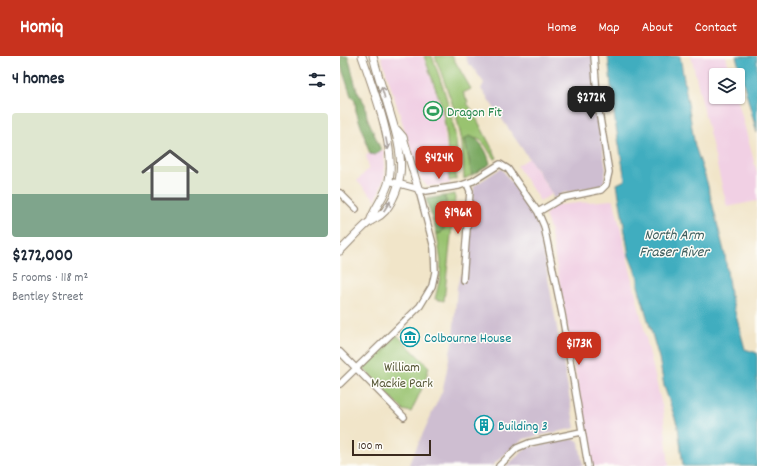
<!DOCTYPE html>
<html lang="en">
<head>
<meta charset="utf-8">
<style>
  body { margin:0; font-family:Dekko,sans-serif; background:#f6f6f7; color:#1f2937; height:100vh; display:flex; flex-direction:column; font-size:15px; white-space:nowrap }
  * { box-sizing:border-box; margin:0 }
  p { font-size:13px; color:#747a83 }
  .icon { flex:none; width:22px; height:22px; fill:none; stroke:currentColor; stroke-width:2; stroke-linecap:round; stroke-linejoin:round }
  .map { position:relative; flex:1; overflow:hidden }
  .panel { display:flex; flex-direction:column; background:#fff; width:340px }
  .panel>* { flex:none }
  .tools { position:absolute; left:369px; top:12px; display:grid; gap:8px }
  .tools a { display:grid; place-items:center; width:36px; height:36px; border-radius:4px; background:#fff; box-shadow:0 1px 3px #0004; font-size:20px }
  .scale { position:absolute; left:12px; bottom:10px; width:79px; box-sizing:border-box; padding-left:4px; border:2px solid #3b2a1e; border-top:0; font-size:11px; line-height:14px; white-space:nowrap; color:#3b2a1e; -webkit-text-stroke:3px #fdfcf7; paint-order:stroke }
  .price { position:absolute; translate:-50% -34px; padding:0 9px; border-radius:8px; background:#c8321e; color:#fff; font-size:13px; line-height:26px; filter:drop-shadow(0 1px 2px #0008) }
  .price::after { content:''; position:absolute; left:50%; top:24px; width:12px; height:9px; margin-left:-6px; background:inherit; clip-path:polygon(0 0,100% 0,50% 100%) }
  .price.active { background:#222; color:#fff }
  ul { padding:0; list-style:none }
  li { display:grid; align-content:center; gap:8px; height:212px; padding:0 12px }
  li+li { border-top:1px solid #e0e1e3 }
  li span { display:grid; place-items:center; height:124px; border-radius:4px; color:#555 }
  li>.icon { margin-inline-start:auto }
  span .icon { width:72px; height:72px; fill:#fffc; stroke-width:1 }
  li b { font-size:17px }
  h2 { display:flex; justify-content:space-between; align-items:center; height:48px; padding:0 12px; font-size:17px }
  header { display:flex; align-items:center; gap:24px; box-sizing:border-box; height:56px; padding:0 20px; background:#c8321e; color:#fff }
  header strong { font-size:19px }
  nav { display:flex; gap:22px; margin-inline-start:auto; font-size:14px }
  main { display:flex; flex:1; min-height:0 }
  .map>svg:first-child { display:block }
  .built { fill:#f1d0e4 }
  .industrial { fill:#cebed1 }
  .green { fill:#99c370; stroke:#6a7647 }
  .forest { fill:#7aa962; stroke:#5a6a40 }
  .water { fill:#40adbf; stroke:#3e6c6e }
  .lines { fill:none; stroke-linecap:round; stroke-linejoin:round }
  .minor-casing { stroke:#968874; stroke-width:8 }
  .major-casing { stroke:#968874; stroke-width:9 }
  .minor { stroke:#fff; stroke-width:5.5 }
  .major { stroke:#fff; stroke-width:7 }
  .oneway { stroke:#a79f9a }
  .labels { text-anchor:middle; stroke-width:3; stroke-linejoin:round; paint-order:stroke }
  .leisure-label { font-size:14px; fill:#27864d; stroke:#fdfcf7; text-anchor:start }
  .culture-label { font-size:14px; fill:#0d838f; stroke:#fdfcf7; text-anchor:start }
  .park-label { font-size:14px; fill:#575837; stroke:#fdfcf7 }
  .water-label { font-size:15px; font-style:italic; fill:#3d5e5e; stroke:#fdfcf7 }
</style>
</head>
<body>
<header>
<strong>Homiq</strong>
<nav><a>Home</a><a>Map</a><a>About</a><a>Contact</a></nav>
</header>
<main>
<section class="panel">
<h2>4 homes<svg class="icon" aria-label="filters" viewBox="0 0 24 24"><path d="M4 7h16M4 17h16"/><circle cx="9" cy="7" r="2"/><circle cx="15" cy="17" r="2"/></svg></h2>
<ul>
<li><span style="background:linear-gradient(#dfe7d0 65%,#7fa58c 0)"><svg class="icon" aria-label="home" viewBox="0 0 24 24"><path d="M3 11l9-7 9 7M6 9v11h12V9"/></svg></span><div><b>$272,000</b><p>5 rooms · 118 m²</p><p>Bentley Street</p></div></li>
</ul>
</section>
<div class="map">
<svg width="417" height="410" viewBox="0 0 417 410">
  <rect width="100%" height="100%" fill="#fdfcf7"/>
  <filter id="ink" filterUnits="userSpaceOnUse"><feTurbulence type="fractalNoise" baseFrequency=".025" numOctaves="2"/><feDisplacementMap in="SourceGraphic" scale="8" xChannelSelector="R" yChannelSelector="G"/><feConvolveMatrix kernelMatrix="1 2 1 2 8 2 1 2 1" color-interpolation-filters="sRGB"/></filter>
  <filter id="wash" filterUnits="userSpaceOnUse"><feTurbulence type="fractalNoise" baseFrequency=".012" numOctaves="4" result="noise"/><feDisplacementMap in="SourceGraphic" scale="16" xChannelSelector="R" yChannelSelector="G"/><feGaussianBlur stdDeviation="0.9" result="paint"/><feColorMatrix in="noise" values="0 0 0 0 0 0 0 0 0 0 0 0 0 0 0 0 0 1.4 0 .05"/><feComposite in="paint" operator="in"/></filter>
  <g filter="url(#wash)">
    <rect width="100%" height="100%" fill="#f1e5c9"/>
    <path class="built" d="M41 0H83L102 53 110 128 90 130 86 129 80 122Z
      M351 0H386L391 19H376V41H397L417 117V145L387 151Z
      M44 94 45 119 36 144 17 125 29 112 26 99Z
      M189 102 212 138 200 145 177 110Z
      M271 144 274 145 323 354 329 410H252L210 173 205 159 212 151 217 149Z"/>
    <path class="industrial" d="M125 0H252L256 54 266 113 264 126 262 129 223 137 213 143 212 138 197 114 141 33 144 27 131 9H129Z
      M162 113 189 152 199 172 235 372 184 383 175 389 152 410H71L69 408 103 333 113 282 117 231 120 220 125 217 134 130 158 114Z
      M232 383 237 384 239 386 243 410H166L187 392Z"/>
    <path class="green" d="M84 0H92C103 31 115 62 117 96 118 106 115 114 116 123L109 125 107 82 102 51Z
      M95 0H112L131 33 123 37 128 46 127 47 132 54 157 102 154 103C145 90 143 78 125 84L132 119 124 123 122 86 116 58Z
      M115 138V142L104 245 95 243 100 222 101 206 97 178 101 177 106 144 104 140Z
      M57 279 89 311 84 328 71 356 63 354 23 312Z"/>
    <path class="forest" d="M0 0H8L17 35 25 48 27 61 41 94 35 99 30 98 16 55 15 45 11 40 0 7Z
      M129 80C140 82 148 97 150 108L132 119 125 83Z
      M104 140 106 144 107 168 101 177 97 178 86 143Z"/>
    <path class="water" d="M268 0H340L355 90 367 126 385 199 390 237 405 293 417 297V410H343L338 371 324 330 319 302 298 230V222L289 200 277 128 285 124 274 59Z
      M396 0H417V77L416 73Z"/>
  </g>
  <g filter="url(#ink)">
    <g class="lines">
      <g class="minor-casing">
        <path id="minor" d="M49 125 86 135 119 130 133 125 160 108 168 113 198 156 204 170 222 258 248 410
          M0 137 16 153
          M198 156 222 142 261 134 266 129 269 116 258 50 254 0
          M123 224 130 135 127 128
          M0 296 64 361
          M0 328 80 250 92 230 95 216 94 192 79 135
          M159 410 177 392 189 387 241 376"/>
      </g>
      <g class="major-casing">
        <path id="major" d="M22 0C33 32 56 91 49 124 46 140 34 151 30 166
          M57 74 63 81 79 135
          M0 195C9 186 18 176 28 167 34 162 39 162 45 155 72 120 58 84 47 47 42 32 37 16 33 0"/>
      </g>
      <use href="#minor" class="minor"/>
      <use href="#major" class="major"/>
    </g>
    <defs><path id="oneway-shaft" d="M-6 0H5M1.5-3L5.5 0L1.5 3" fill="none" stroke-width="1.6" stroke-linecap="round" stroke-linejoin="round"/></defs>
    <g class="oneway">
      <use href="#oneway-shaft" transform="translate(43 36) rotate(-106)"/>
      <use href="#oneway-shaft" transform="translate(47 88) rotate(79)"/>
      <use href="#oneway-shaft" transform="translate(47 150) rotate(-57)"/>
    </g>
  </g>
  <defs>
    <g id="stadium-ring" transform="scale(1)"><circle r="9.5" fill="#fdfcf7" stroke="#2e9e5b" stroke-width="1.5"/><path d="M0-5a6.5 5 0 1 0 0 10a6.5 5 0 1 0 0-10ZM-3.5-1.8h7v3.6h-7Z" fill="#2e9e5b"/></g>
    <g id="museum-ring" transform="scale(1)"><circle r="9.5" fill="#fdfcf7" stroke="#0f9aa8" stroke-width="1.5"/><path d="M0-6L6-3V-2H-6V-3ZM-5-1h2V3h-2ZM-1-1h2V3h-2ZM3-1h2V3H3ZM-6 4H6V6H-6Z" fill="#0f9aa8"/></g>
    <g id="building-ring" transform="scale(1)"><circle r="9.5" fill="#fdfcf7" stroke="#0f9aa8" stroke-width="1.5"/><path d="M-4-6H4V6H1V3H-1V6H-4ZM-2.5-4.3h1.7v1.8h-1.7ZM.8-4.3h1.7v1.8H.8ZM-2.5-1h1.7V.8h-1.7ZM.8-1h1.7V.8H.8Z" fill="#0f9aa8"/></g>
  </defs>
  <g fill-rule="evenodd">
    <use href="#stadium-ring" x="93" y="55"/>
    <use href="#museum-ring" x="70" y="281"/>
    <use href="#building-ring" x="144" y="369"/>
  </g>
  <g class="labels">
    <g class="leisure-label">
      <text x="107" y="60">Dragon Fit</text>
    </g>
    <g class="culture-label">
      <text x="84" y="286">Colbourne House</text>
      <text x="158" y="374">Building 3</text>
    </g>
    <g class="park-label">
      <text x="62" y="315">William<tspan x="62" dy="16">Mackie Park</tspan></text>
    </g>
    <g class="water-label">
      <text x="334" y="183">North Arm<tspan x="334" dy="17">Fraser River</tspan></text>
    </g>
  </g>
</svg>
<div class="tools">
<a><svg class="icon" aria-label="layers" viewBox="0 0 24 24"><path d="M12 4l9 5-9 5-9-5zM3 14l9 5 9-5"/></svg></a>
</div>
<div class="scale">100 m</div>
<b class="price active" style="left:251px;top:64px">$272K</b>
<b class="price" style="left:99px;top:124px">$424K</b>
<b class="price" style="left:118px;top:179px">$196K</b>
<b class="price" style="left:239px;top:310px">$173K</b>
</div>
</main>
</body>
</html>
